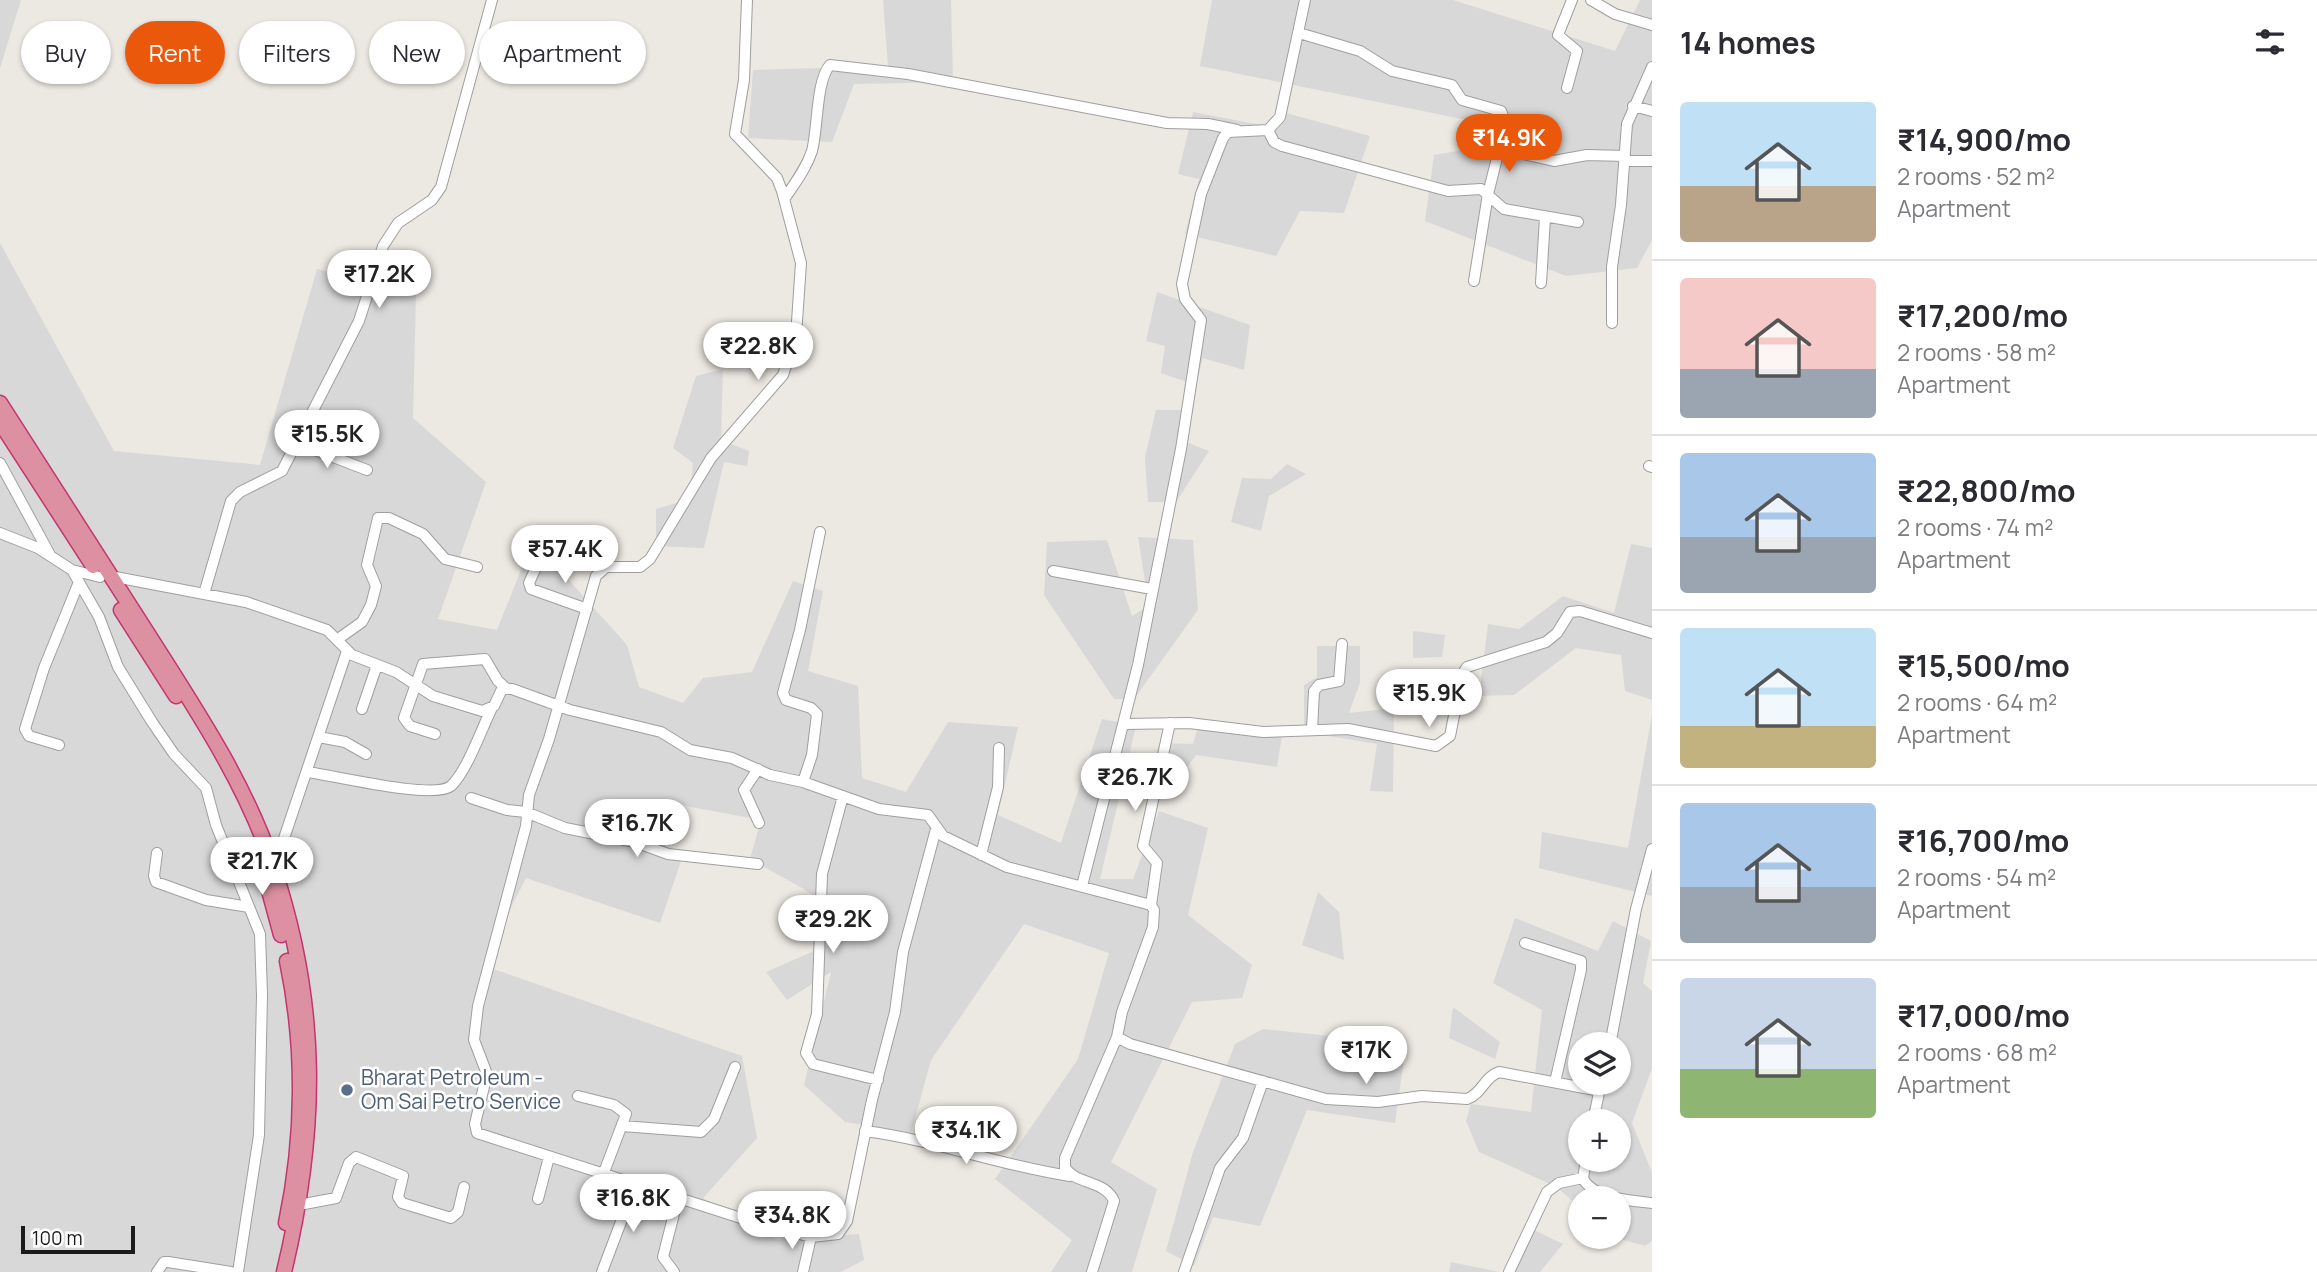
<!DOCTYPE html>
<html lang="en">
<head>
<meta charset="utf-8">
<style>
  body { margin:0; font-family:Manrope,sans-serif; background:#f7f7f7; color:#2b2b33; height:100vh; display:flex; flex-direction:column; font-size:26px; white-space:nowrap }
  * { box-sizing:border-box; margin:0 }
  p { font-size:23px; color:#7c7c81 }
  .icon { flex:none; width:38px; height:38px; fill:none; stroke:currentColor; stroke-width:2; stroke-linecap:round; stroke-linejoin:round }
  .map { position:relative; flex:1; overflow:hidden }
  .panel { display:flex; flex-direction:column; background:#fff; width:665px }
  .panel>* { flex:none }
  .guide { position:absolute; left:21px; top:21px; width:665px; height:63px; display:flex; gap:14px }
  .controls { position:absolute; left:1568px; top:1032px; display:grid; gap:14px }
  .controls a { display:grid; place-items:center; width:63px; height:63px; border-radius:50%; background:#fff; box-shadow:0 2px 5px #0004; font-size:35px }
  .scale { position:absolute; left:21px; bottom:18px; width:114px; box-sizing:border-box; padding-left:7px; border:4px solid #1b1b1b; border-top:0; font-size:19px; line-height:24px; white-space:nowrap; color:#1b1b1b; -webkit-text-stroke:5px #fff; paint-order:stroke }
  .price { position:absolute; translate:-50% -60px; padding:0 16px; border-radius:24px; background:#fff; color:#222; font-size:23px; line-height:46px; filter:drop-shadow(0 2px 4px #0008) }
  .price::after { content:''; position:absolute; left:50%; top:42px; width:21px; height:16px; margin-left:-10px; background:inherit; clip-path:polygon(0 0,100% 0,50% 100%) }
  .price.active { background:#ea580c; color:#fff }
  ul { padding:0; list-style:none }
  li { display:flex; align-items:center; gap:21px; height:175px; padding:0 28px }
  li+li { border-top:2px solid #e1e1e2 }
  li span { display:grid; place-items:center; flex:none; width:196px; height:140px; border-radius:7px; color:#555 }
  li>.icon { margin-inline-start:auto }
  span .icon { width:84px; height:84px; fill:#fffc; stroke-width:1 }
  li b { font-size:30px }
  h2 { display:flex; justify-content:space-between; align-items:center; height:84px; padding:0 28px; font-size:30px }
  .chip { padding:0 24px; border-radius:32px; background:#fff; box-shadow:0 2px 5px #0004; font-size:24px; line-height:63px }
  .chip.active { background:#ea580c; color:#fff }
  main { display:flex; flex:1; min-height:0 }
  .map>svg:first-child { display:block }
  .residential { fill:#d9d8d8; fill-rule:evenodd }
  .lines { fill:none; stroke-linecap:round; stroke-linejoin:round }
  .minor-casing { stroke:#9f9f9f; stroke-width:12 }
  .highway-casing { stroke:#c4356d; stroke-width:17 }
  .minor { stroke:#fff; stroke-width:10 }
  .highway { stroke:#dc90a2; stroke-width:14 }
  .service-dot { fill:#5c6f8a; stroke:#fff; stroke-width:2.5 }
  .labels { text-anchor:middle; stroke-width:5; stroke-linejoin:round; paint-order:stroke }
  .service-label { font-size:21px; fill:#4e5e75; stroke:#fff; text-anchor:start }
</style>
</head>
<body>
<main>
<div class="map">
<svg width="1652" height="1272" viewBox="0 0 1652 1272">
  <rect width="100%" height="100%" fill="#ece8e2"/>
  <path class="residential" d="M0 0H21L0 68Z
    M883 0H951L953 82 854 84 832 142 748 138 753 70 888 66Z
    M1212 0H1453L1615 51 1640 0H1652V240L1637 268 1566 276 1425 221 1434 155 1480 147 1487 124 1200 66Z
    M1279 111 1370 136 1344 213 1300 211 1276 256 1185 234 1199 179 1178 174 1193 112 1271 127Z
    M0 243 114 451 260 465 317 269 416 293 413 418 486 482 438 619 497 630 533 540 627 645 639 687 683 703 703 678 752 672 793 581 823 591 808 671 858 686 862 778 906 792 948 722 1018 727 998 815 1061 843 1102 719 1136 726 1100 879H1133L1159 811 1208 828 1188 915 1252 965 1242 998 1192 1002 1111 1162 1157 1189 1132 1272H1051L1072 1240 995 1179 1078 1059 1109 953 1024 924 931 1060 911 1133 845 1122 804 1085 831 972 787 1000 766 972 862 930 802 888 750 859 761 820 664 802 647 829 681 861 660 923 526 878 482 965 742 1056 757 1138 703 1198 778 1240 859 1234 864 1260 841 1272H0Z
    M1157 292 1250 325 1244 370 1203 358 1196 385 1161 373 1165 346 1146 341Z
    M723 369 721 440 749 451 747 466 724 462 704 548 656 546V509L690 499 693 463 673 448 696 376Z
    M1156 410H1181V440L1209 451 1176 502H1148L1145 457Z
    M1287 464 1306 474 1269 496 1261 531 1231 522 1242 478 1271 479Z
    M1138 537 1193 540 1198 610 1134 699H1114L1044 595 1047 542 1107 540 1132 616 1149 606Z
    M1631 544 1652 548V700L1625 691 1621 655 1576 648 1514 695 1479 696 1488 624 1519 629 1563 596 1614 613Z
    M1413 631 1445 635 1442 657 1413 658Z
    M1317 646H1360V683L1349 713 1394 708 1393 792 1370 791 1377 744 1304 732V685L1317 677Z
    M1652 715V896L1539 868 1542 832 1628 848Z
    M1200 720 1283 729 1277 767 1196 755 1180 777 1149 776 1160 743 1193 744Z
    M1318 892 1339 912 1344 960 1302 945Z
    M1515 918 1598 951 1613 921 1651 941 1643 983 1652 991V1068L1632 1123 1652 1173V1241L1645 1246 1613 1237H1619V1199H1580V1208L1557 1187 1479 1152 1466 1121 1471 1104 1531 1112 1542 1010 1493 983ZM1580 1045H1619V1083H1580ZM1580 1122H1619V1160H1580Z
    M1453 1007 1500 1042 1495 1059 1449 1038Z
    M1263 1029 1406 1044 1395 1123 1307 1110 1260 1226 1213 1217 1194 1266 1166 1251 1193 1152 1235 1044Z
    M1534 1230 1563 1244 1540 1272H1507Z
    M1451 1262 1499 1272H1449Z"/>
  <g class="lines">
    <g class="minor-casing">
      <path id="minor" d="M747 0 744 80 735 134 777 178 782 191 801 263 796 336 783 375 711 458 650 559 640 567H606L596 576 549 739 529 795 526 826 478 1006 474 1040 487 1074 475 1124 477 1133 744 1219 811 1237 838 1234 847 1221 872 1100 895 1012 903 952 936 829
        M1591 0 1615 14 1652 25
        M1299 33 1360 51 1392 71 1452 85 1462 100 1501 111C1508 123 1495 137 1502 149L1554 161 1587 155 1625 156
        M1567 88 1577 51 1558 35 1572 0
        M1633 106 1652 111
        M1268 130 1274 142 1282 146 1448 191 1481 189 1504 209 1578 222
        M1624 161H1652
        M785 198C795 183 806 169 812 151 818 129 816 80 830 65L908 74 1167 123 1208 124 1237 130
        M1474 281 1488 194 1500 146
        M1541 283 1545 218
        M1612 323V267L1621 205 1627 124 1652 67
        M307 423 372 440
        M297 443 367 470
        M0 463 49 553
        M1649 466 1652 467
        M0 533 38 548 72 570 100 577
        M538 563 529 583 531 589 587 609
        M72 570 99 617 118 667 152 722 174 754 206 788 216 825 260 934 262 995 259 1135 238 1272
        M1053 571 1152 589
        M110 576 246 602 327 630 352 655 396 672 433 696 482 711 494 706 502 689H512L570 710 661 732 690 750 732 758 770 775 803 782 879 809 928 815 943 836 1007 867 1151 905 1154 910 1153 927 1122 1012 1117 1037 1065 1158V1168C1077 1185 1105 1180 1114 1201L1092 1272
        M204 594 231 501 240 492 282 471 359 321 383 246 398 223 432 200 441 187 492 0
        M338 639 362 622 371 605 376 586 367 565 378 518H389L423 534 445 559 477 567
        M362 709 377 665
        M1124 724 1189 723 1263 732 1348 729 1436 746 1450 736 1462 675 1467 667 1546 642 1557 633 1570 612 1580 611 1652 633
        M1312 730 1314 691 1319 685 1339 681 1342 644
        M435 734 410 726 404 718 423 664 485 659 498 681 506 688
        M319 737 345 742 366 754
        M59 745 29 736 25 729 44 668 79 582
        M758 769 744 790 759 823
        M308 772C335 776 434 800 451 786 467 771 481 730 491 710
        M803 782 812 755 817 714 811 708 786 700 783 693 800 630 820 532
        M843 796 822 874 817 1014 806 1053 813 1064 878 1080
        M471 798 507 810 526 812 565 828 635 842 668 854 758 864
        M157 853 154 876 156 882 206 900 249 907
        M981 855 998 787 999 748
        M274 868 347 651
        M1082 886 1138 665 1181 449 1201 320 1185 299 1182 284 1201 194 1223 138 1228 132 1268 130 1280 117 1305 0
        M1151 905 1157 863 1143 846 1170 723
        M1525 943 1581 961V970L1555 1082
        M1117 1037 1130 1044 1326 1099 1378 1102 1422 1096 1467 1099C1482 1094 1484 1077 1499 1072L1600 1091
        M1610 1045 1636 909 1652 849
        M578 1096 614 1105 626 1114 603 1175
        M1593 1122 1601 1083
        M622 1126 701 1132 714 1119 735 1067
        M865 1131C935 1140 1001 1166 1070 1176
        M1586 1160 1583 1178C1591 1198 1633 1201 1652 1203
        M538 1199 549 1157
        M299 1205 336 1198 349 1163 356 1157 403 1176 398 1197 402 1203 451 1218 458 1212 464 1187
        M157 1272 164 1262H168L231 1272
        M602 1272 635 1185
        M674 1272 663 1257 678 1198
        M803 1272 811 1237
        M1184 1272 1220 1168 1243 1138 1263 1081
        M1509 1272 1547 1192 1559 1183 1583 1178"/>
    </g>
    <g class="highway-casing">
      <path id="highway" d="M0 403C49 480 99 557 148 634 195 708 245 782 273 866 320 1006 318 1131 284 1272
        M0 422 93 566
        M121 610 176 696
        M258 850 281 935
        M286 1223C304 1138 305 1047 287 961"/>
    </g>
    <use href="#minor" class="minor"/>
    <use href="#highway" class="highway"/>
  </g>
  <circle class="service-dot" cx="347" cy="1090" r="7"/>
  <g class="labels">
    <g class="service-label">
      <text x="361" y="1085">Bharat Petroleum -<tspan x="361" dy="24">Om Sai Petro Service</tspan></text>
    </g>
  </g>
</svg>
<div class="controls">
<a><svg class="icon" aria-label="layers" viewBox="0 0 24 24"><path d="M12 4l9 5-9 5-9-5zM3 14l9 5 9-5"/></svg></a>
<a>+</a>
<a>−</a>
</div>
<div class="scale">100 m</div>
<b class="price active" style="left:1509px;top:174px">₹14.9K</b>
<b class="price" style="left:379px;top:310px">₹17.2K</b>
<b class="price" style="left:758px;top:382px">₹22.8K</b>
<b class="price" style="left:327px;top:470px">₹15.5K</b>
<b class="price" style="left:565px;top:585px">₹57.4K</b>
<b class="price" style="left:1429px;top:729px">₹15.9K</b>
<b class="price" style="left:1135px;top:813px">₹26.7K</b>
<b class="price" style="left:637px;top:859px">₹16.7K</b>
<b class="price" style="left:262px;top:897px">₹21.7K</b>
<b class="price" style="left:833px;top:955px">₹29.2K</b>
<b class="price" style="left:1366px;top:1086px">₹17K</b>
<b class="price" style="left:966px;top:1166px">₹34.1K</b>
<b class="price" style="left:633px;top:1234px">₹16.8K</b>
<b class="price" style="left:792px;top:1251px">₹34.8K</b>
<div class="guide">
<a class="chip">Buy</a>
<a class="chip active">Rent</a>
<a class="chip">Filters</a>
<a class="chip">New</a>
<a class="chip">Apartment</a>
</div>
</div>
<section class="panel">
<h2>14 homes<svg class="icon" aria-label="filters" viewBox="0 0 24 24"><path d="M4 7h16M4 17h16"/><circle cx="9" cy="7" r="2"/><circle cx="15" cy="17" r="2"/></svg></h2>
<ul>
<li><span style="background:linear-gradient(#bfe0f5 60%,#b9a48a 0)"><svg class="icon" aria-label="home" viewBox="0 0 24 24"><path d="M3 11l9-7 9 7M6 9v11h12V9"/></svg></span><div><b>₹14,900/mo</b><p>2 rooms · 52 m²</p><p>Apartment</p></div></li>
<li><span style="background:linear-gradient(#f6c9c9 65%,#9aa5b1 0)"><svg class="icon" aria-label="home" viewBox="0 0 24 24"><path d="M3 11l9-7 9 7M6 9v11h12V9"/></svg></span><div><b>₹17,200/mo</b><p>2 rooms · 58 m²</p><p>Apartment</p></div></li>
<li><span style="background:linear-gradient(#a9c7e8 60%,#9aa5b1 0)"><svg class="icon" aria-label="home" viewBox="0 0 24 24"><path d="M3 11l9-7 9 7M6 9v11h12V9"/></svg></span><div><b>₹22,800/mo</b><p>2 rooms · 74 m²</p><p>Apartment</p></div></li>
<li><span style="background:linear-gradient(#bfe0f5 70%,#c2b280 0)"><svg class="icon" aria-label="home" viewBox="0 0 24 24"><path d="M3 11l9-7 9 7M6 9v11h12V9"/></svg></span><div><b>₹15,500/mo</b><p>2 rooms · 64 m²</p><p>Apartment</p></div></li>
<li><span style="background:linear-gradient(#a9c7e8 60%,#9aa5b1 0)"><svg class="icon" aria-label="home" viewBox="0 0 24 24"><path d="M3 11l9-7 9 7M6 9v11h12V9"/></svg></span><div><b>₹16,700/mo</b><p>2 rooms · 54 m²</p><p>Apartment</p></div></li>
<li><span style="background:linear-gradient(#c9d6e8 65%,#8fb573 0)"><svg class="icon" aria-label="home" viewBox="0 0 24 24"><path d="M3 11l9-7 9 7M6 9v11h12V9"/></svg></span><div><b>₹17,000/mo</b><p>2 rooms · 68 m²</p><p>Apartment</p></div></li>
</ul>
</section>
</main>
</body>
</html>
